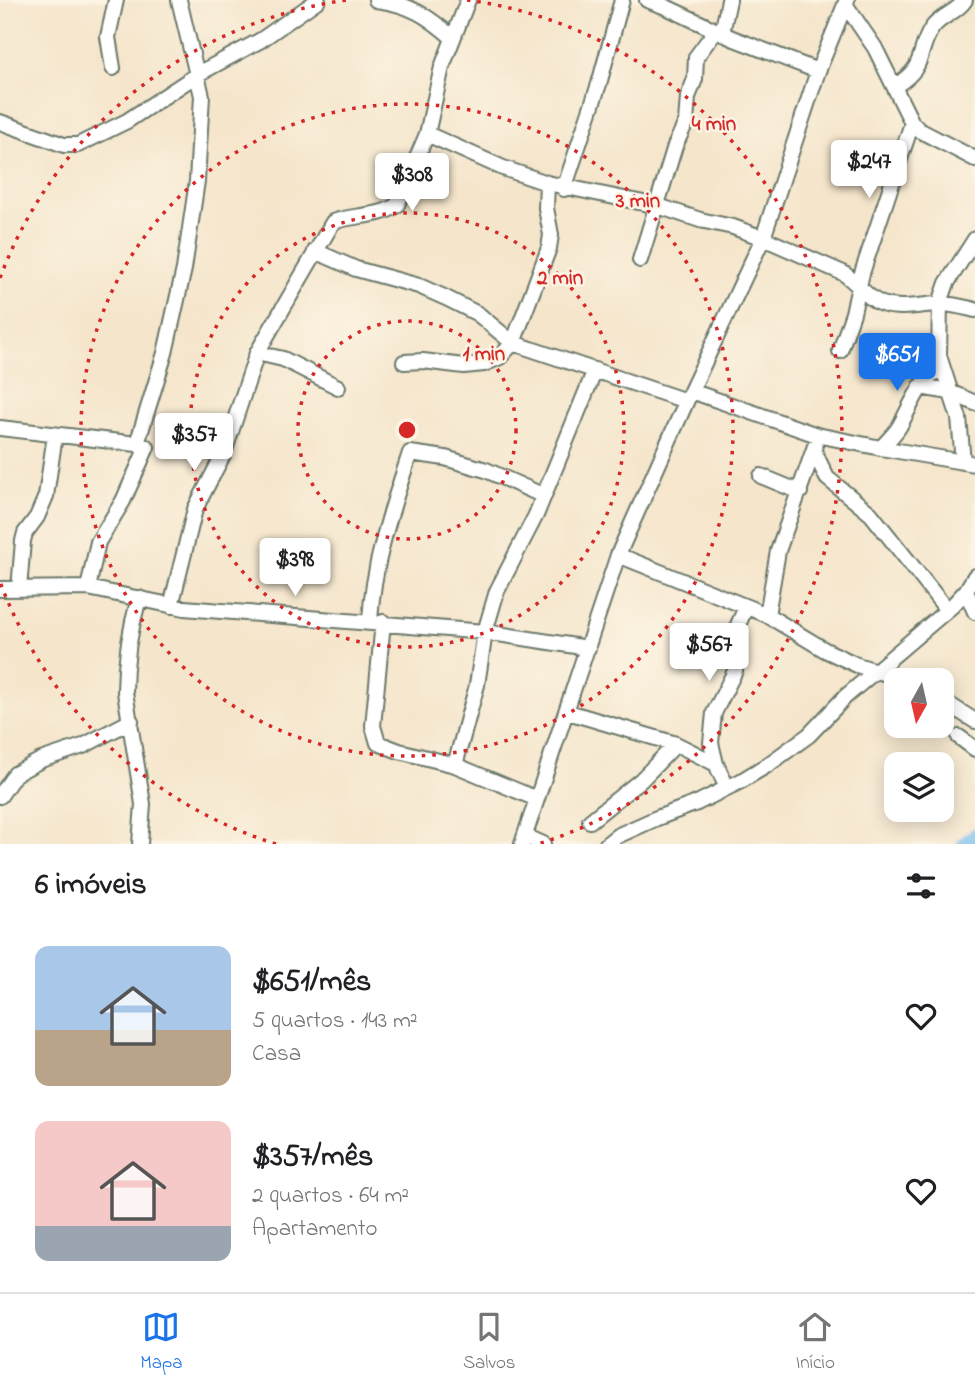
<!DOCTYPE html>
<html lang="pt">
<head>
<meta charset="utf-8">
<style>
  body { margin:0; font-family:"Indie Flower",sans-serif; background:#f2f2f2; color:#202124; height:100vh; display:flex; flex-direction:column; font-size:26px; white-space:nowrap }
  * { box-sizing:border-box; margin:0 }
  p { font-size:23px; color:#757577 }
  .icon { flex:none; width:38px; height:38px; fill:none; stroke:currentColor; stroke-width:2; stroke-linecap:round; stroke-linejoin:round }
  .map { position:relative; height:844px; overflow:hidden }
  .drawer { display:flex; flex-direction:column; background:#fff; flex:1 }
  .drawer>* { flex:none }
  .needle { width:46px; rotate:188deg }
  .tools { position:absolute; left:884px; top:668px; display:grid; gap:14px }
  .tools a { display:grid; place-items:center; width:70px; height:70px; border-radius:14px; background:#fff; box-shadow:0 4px 18px #0003; font-size:35px }
  .price { position:absolute; translate:-50% -60px; padding:0 16px; border-radius:7px; background:#fff; color:#222; font-size:23px; line-height:46px; filter:drop-shadow(0 2px 4px #0008) }
  .price::after { content:''; position:absolute; left:50%; top:42px; width:21px; height:16px; margin-left:-10px; background:inherit; clip-path:polygon(0 0,100% 0,50% 100%) }
  .price.selected { background:#1a73e8; color:#fff }
  ul { padding:0; list-style:none }
  li { display:flex; align-items:center; gap:21px; height:175px; padding:0 35px }
  li span { display:grid; place-items:center; flex:none; width:196px; height:140px; border-radius:14px; color:#555 }
  li>.icon { margin-inline-start:auto }
  span .icon { width:84px; height:84px; fill:#fffc; stroke-width:1 }
  li b { font-size:30px }
  h2 { display:flex; justify-content:space-between; align-items:center; height:84px; padding:0 35px; font-size:30px }
  .tab-bar { display:flex; justify-content:space-around; align-items:center; height:98px; border-top:2px solid #e0e0e0; background:#fff; font-size:19px; color:#757577 }
  .tab-bar a { display:grid; justify-items:center; gap:4px }
  .tab-bar .selected { color:#1a73e8 }
  .map>svg:first-child { display:block }
  .lines { fill:none; stroke-linecap:round; stroke-linejoin:round }
  .river { stroke:#76bfef; stroke-width:16 }
  .minor-casing { stroke:#6a7869; stroke-width:18 }
  .minor { stroke:#fff; stroke-width:14 }
  .ring { fill:none; stroke:#d62828; stroke-width:3.5; stroke-dasharray:3.5 7 }
  .centre { fill:#d62828; stroke:#fcf5e5; stroke-width:3.5 }
  .ring-label { font-size:21px; text-anchor:middle; font-weight:bold; fill:#d62828; stroke:#fcf5e5; stroke-width:5; stroke-linejoin:round; paint-order:stroke }
</style>
</head>
<body>
<div class="map">
<svg width="975" height="844" viewBox="0 0 975 844">
  <rect width="100%" height="100%" fill="#fcf5e5"/>
  <filter id="ink" filterUnits="userSpaceOnUse"><feTurbulence type="fractalNoise" baseFrequency=".0143" numOctaves="2"/><feDisplacementMap in="SourceGraphic" scale="14" xChannelSelector="R" yChannelSelector="G"/><feConvolveMatrix kernelMatrix="1 2 1 2 8 2 1 2 1" color-interpolation-filters="sRGB"/></filter>
  <filter id="wash" filterUnits="userSpaceOnUse"><feTurbulence type="fractalNoise" baseFrequency=".00686" numOctaves="4" result="noise"/><feDisplacementMap in="SourceGraphic" scale="28" xChannelSelector="R" yChannelSelector="G"/><feGaussianBlur stdDeviation="1.57" result="paint"/><feColorMatrix in="noise" values="0 0 0 0 0 0 0 0 0 0 0 0 0 0 0 0 0 1.4 0 .05"/><feComposite in="paint" operator="in"/></filter>
  <g filter="url(#wash)">
    <rect width="100%" height="100%" fill="#f5e5cb"/>
    <g class="lines">
      <path class="river" d="M965 844 975 836"/>
    </g>
  </g>
  <g filter="url(#ink)">
    <g class="lines">
      <g class="minor-casing">
        <path id="minor" d="M376 0C410 4 428 16 453 38
          M647 0 666 7 732 38 818 71
          M845 4 875 48 912 123 919 130 975 159
          M722 33 729 0
          M113 68 108 37 116 0
          M895 86C928 66 916 52 932 28 941 15 957 13 965 0
          M0 122 64 145H78L127 121 198 74 261 40 318 0
          M427 134 503 168 547 183 658 206 700 220 733 227 763 238 843 273C857 282 866 298 882 304 900 310 919 305 937 304 950 303 963 307 975 310
          M564 189 599 84 622 0
          M315 251 356 269 419 286 446 298 478 314 513 343 686 401
          M640 260 675 146 686 122 688 97 695 79 696 57 716 30
          M840 351 853 313 862 273 912 123
          M257 353 283 359 338 387
          M404 362 423 361 464 366 484 364 500 357 513 343 549 248 551 235 546 208 547 183
          M920 387 950 392 975 403
          M691 391 817 435 881 448 975 464
          M0 428 137 444 147 447 123 501 98 542 88 588
          M137 444 165 353 184 269 197 181 202 96 179 0
          M881 448C887 441 894 435 899 427 912 405 918 382 941 368
          M814 451 827 478 871 514 947 610
          M963 462 959 418 939 356 940 303 947 283 975 239
          M761 476 800 492
          M618 555 767 615 825 650 857 665 909 681
          M0 589 88 588 184 608 485 632 588 648
          M19 589 23 541 25 533 37 517 46 496 55 435
          M966 591 975 612
          M139 598C130 629 125 660 125 692L143 804 140 844
          M171 606 195 509 224 453 257 353 333 222C354 214 379 218 397 205L427 134 442 67 468 0
          M767 615 778 551 815 446
          M370 621C373 563 392 508 410 453L445 458 486 470 544 496
          M383 622 373 726 378 743 399 751 455 765 537 799
          M942 700 975 721
          M568 712 676 744 716 764 727 788
          M959 737 975 749
          M716 764 711 743 714 713 735 671 738 625 746 607
          M455 765 477 685 485 632 497 591 536 515 595 370
          M0 796 15 774 41 760 83 746 131 721
          M590 821 641 780 676 744
          M525 836 543 844
          M522 844 618 555 691 391 763 238 818 71 847 0
          M607 844 617 836 657 818 697 803 741 781 769 764 809 735 845 697 952 606 966 591 975 576"/>
      </g>
      <use href="#minor" class="minor"/>
    </g>
  </g>
  <g class="ring">
    <circle cx="407" cy="430" r="109"/>
    <circle cx="407" cy="430" r="217"/>
    <circle cx="407" cy="430" r="326"/>
    <path d="M276 844A434 434 0 0 1 0 582M0 278A434 434 0 0 1 347 0M467 0A434 434 0 0 1 538 844"/>
  </g>
  <circle cx="407" cy="430" r="10" class="centre"/>
  <g class="ring-label">
    <text x="714" y="130">4 min</text>
    <text x="638" y="207">3 min</text>
    <text x="560" y="284">2 min</text>
    <text x="484" y="360">1 min</text>
  </g>
</svg>
<div class="tools">
<a><svg class="needle" viewBox="-14 -14 28 28"><path d="M0-13l5 13h-10z" fill="#e53935"/><path d="M0 13l5-13h-10z" fill="#757577"/></svg></a>
<a><svg class="icon" aria-label="layers" viewBox="0 0 24 24"><path d="M12 4l9 5-9 5-9-5zM3 14l9 5 9-5"/></svg></a>
</div>
<b class="price" style="left:869px;top:200px">$247</b>
<b class="price" style="left:412px;top:213px">$308</b>
<b class="price selected" style="left:897px;top:393px">$651</b>
<b class="price" style="left:194px;top:473px">$357</b>
<b class="price" style="left:295px;top:598px">$398</b>
<b class="price" style="left:709px;top:683px">$567</b>
</div>
<section class="drawer">
<h2>6 imóveis<svg class="icon" aria-label="filters" viewBox="0 0 24 24"><path d="M4 7h16M4 17h16"/><circle cx="9" cy="7" r="2"/><circle cx="15" cy="17" r="2"/></svg></h2>
<ul>
<li><span style="background:linear-gradient(#a9c7e8 60%,#b9a48a 0)"><svg class="icon" aria-label="home" viewBox="0 0 24 24"><path d="M3 11l9-7 9 7M6 9v11h12V9"/></svg></span><div><b>$651/mês</b><p>5 quartos · 143 m²</p><p>Casa</p></div><svg class="icon" aria-label="heart" viewBox="0 0 24 24"><path d="M12 20l-8-8c-3-5 5-10 8-4 3-6 11-1 8 4z"/></svg></li>
<li><span style="background:linear-gradient(#f6c9c9 75%,#9aa5b1 0)"><svg class="icon" aria-label="home" viewBox="0 0 24 24"><path d="M3 11l9-7 9 7M6 9v11h12V9"/></svg></span><div><b>$357/mês</b><p>2 quartos · 64 m²</p><p>Apartamento</p></div><svg class="icon" aria-label="heart" viewBox="0 0 24 24"><path d="M12 20l-8-8c-3-5 5-10 8-4 3-6 11-1 8 4z"/></svg></li>
</ul>
</section>
<nav class="tab-bar">
<a class="selected"><svg class="icon" aria-label="map" viewBox="0 0 24 24"><path d="M3 6l6-2 6 2 6-2v14l-6 2-6-2-6 2zM9 4v14M15 6v14"/></svg>Mapa</a>
<a><svg class="icon" aria-label="saved" viewBox="0 0 24 24"><path d="M7 4h10v16l-5-4-5 4z"/></svg>Salvos</a>
<a><svg class="icon" aria-label="home" viewBox="0 0 24 24"><path d="M3 11l9-7 9 7M6 9v11h12V9"/></svg>Início</a>
</nav>
</body>
</html>
